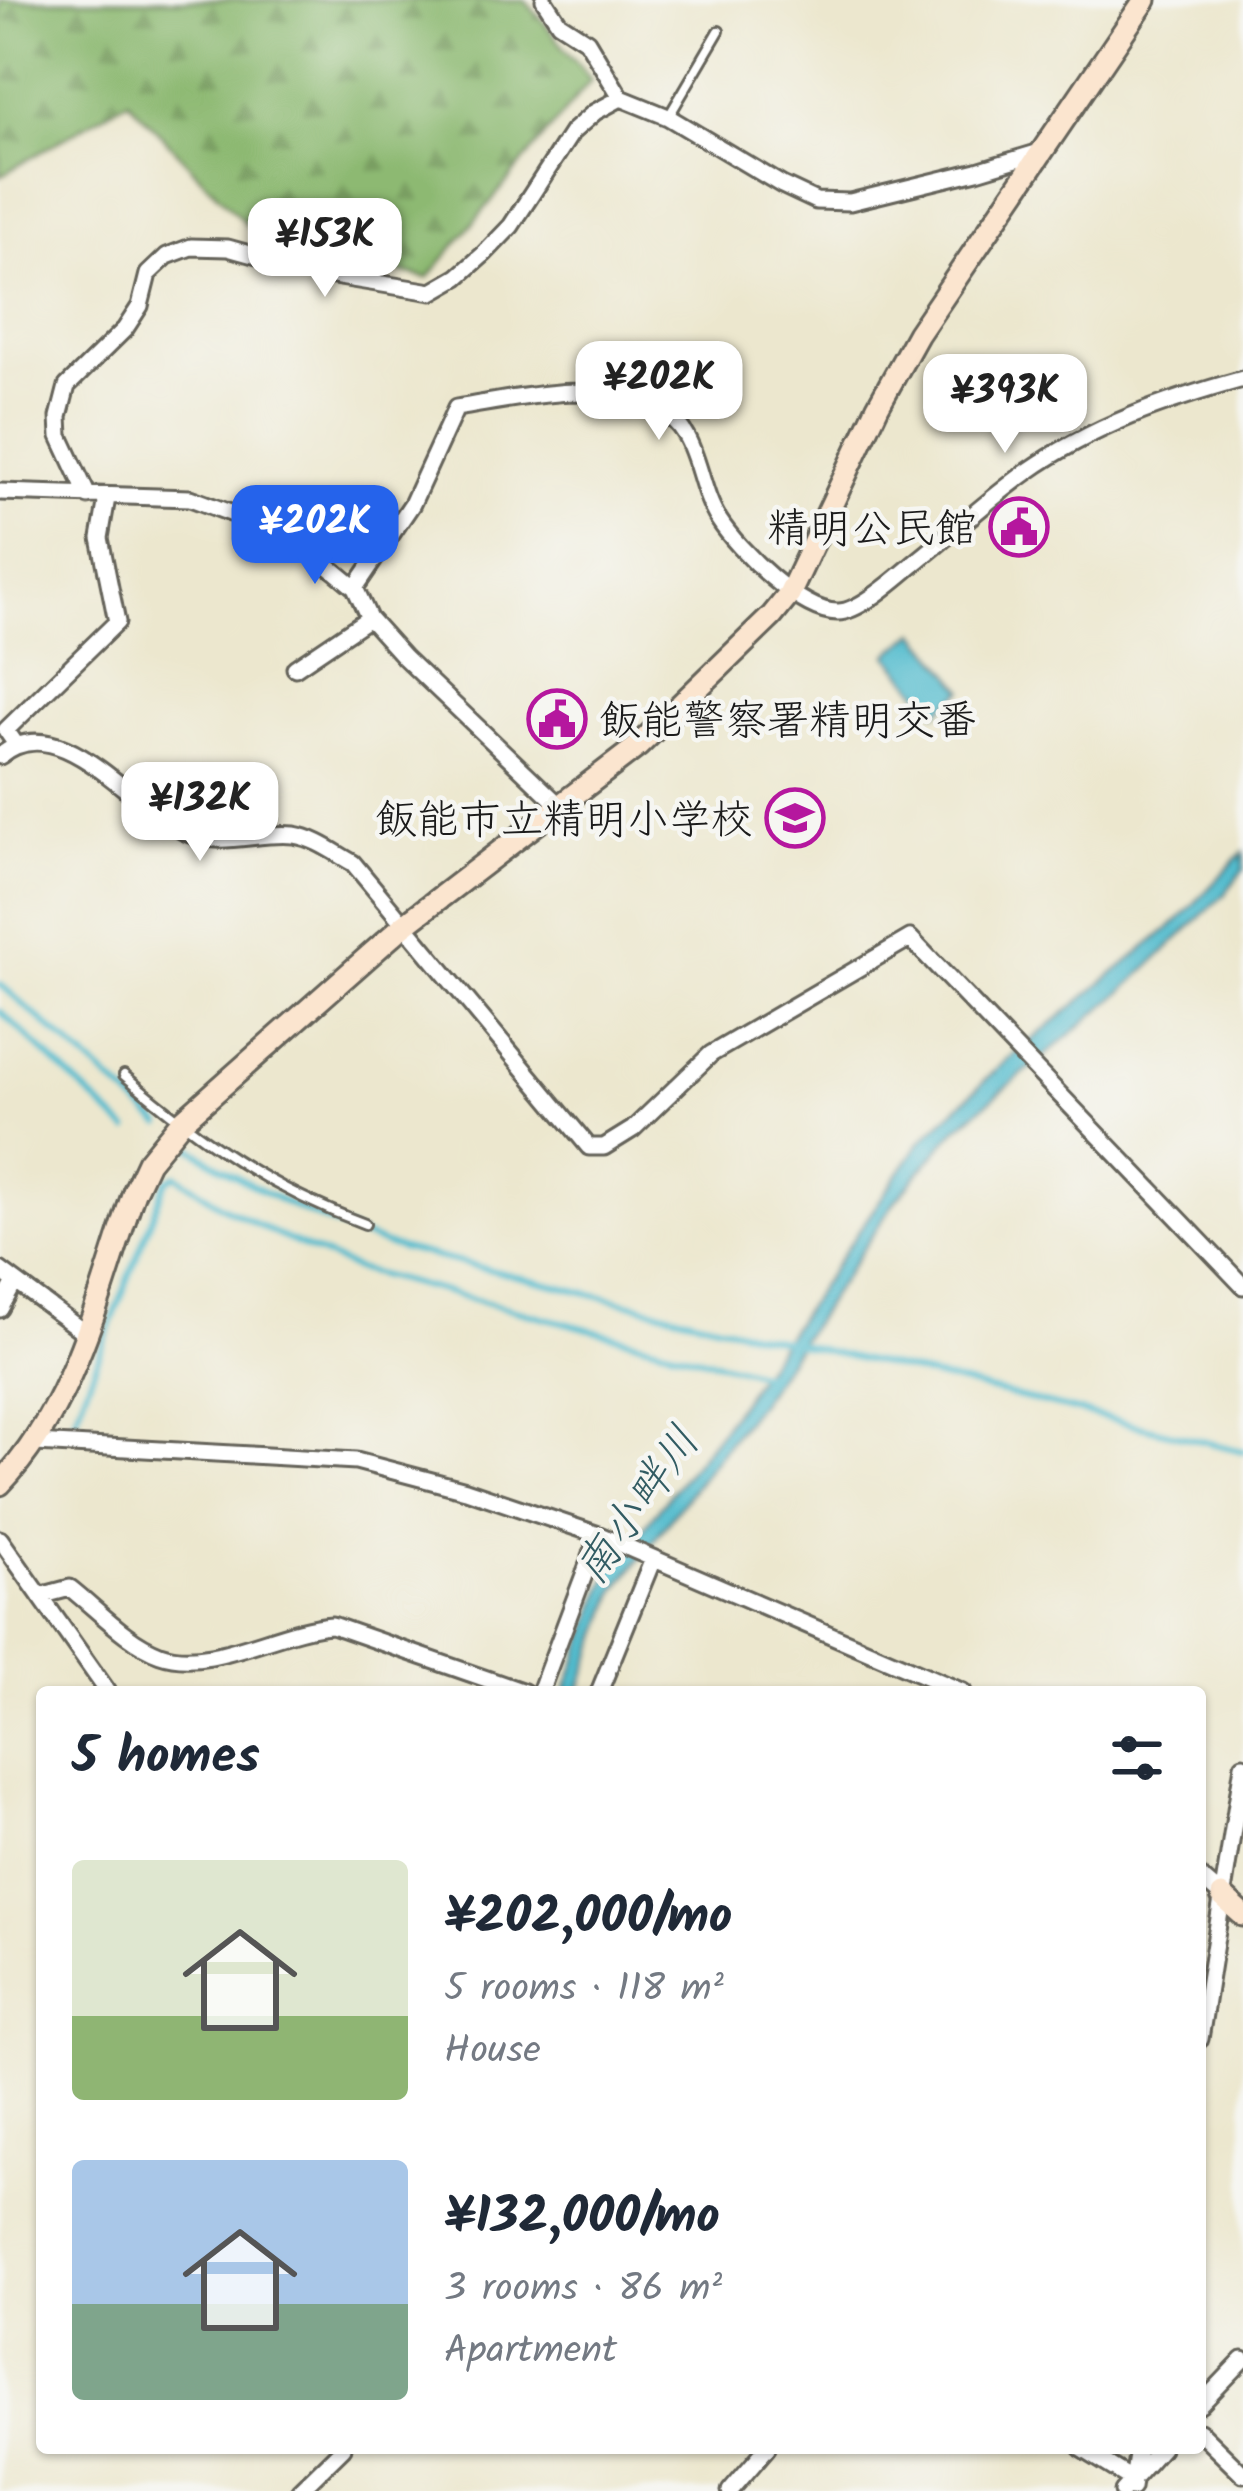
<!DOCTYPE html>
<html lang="en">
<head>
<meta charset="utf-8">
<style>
  body { margin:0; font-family:Kalam,"Klee One",sans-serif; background:#f2f2f3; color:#1f2937; height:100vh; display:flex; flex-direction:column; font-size:45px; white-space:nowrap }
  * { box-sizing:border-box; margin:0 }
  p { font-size:39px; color:#747a83 }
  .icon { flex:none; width:66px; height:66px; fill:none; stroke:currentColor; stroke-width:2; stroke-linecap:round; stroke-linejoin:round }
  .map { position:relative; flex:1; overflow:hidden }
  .details { position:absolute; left:36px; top:1686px; width:1170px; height:768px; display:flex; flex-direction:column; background:#fff; border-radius:12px; box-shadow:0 3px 9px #0004 }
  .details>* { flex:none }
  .price { position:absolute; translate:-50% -102px; padding:0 27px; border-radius:24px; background:#fff; color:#222; font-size:39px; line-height:78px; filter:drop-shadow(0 3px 6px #0008) }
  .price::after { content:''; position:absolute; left:50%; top:72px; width:36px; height:27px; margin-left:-18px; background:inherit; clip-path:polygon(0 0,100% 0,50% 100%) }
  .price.active { background:#2563eb; color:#fff }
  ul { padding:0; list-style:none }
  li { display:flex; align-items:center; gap:36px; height:300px; padding:0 36px }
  li span { display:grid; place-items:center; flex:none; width:336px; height:240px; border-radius:12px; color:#555 }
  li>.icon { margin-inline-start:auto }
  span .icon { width:144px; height:144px; fill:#fffc; stroke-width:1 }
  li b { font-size:51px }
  h2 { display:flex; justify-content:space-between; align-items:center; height:144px; padding:0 36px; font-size:51px }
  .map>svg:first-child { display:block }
  .forest { fill:url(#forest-firs); stroke:#546a47; stroke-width:3 }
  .water { fill:#52bcce; stroke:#376c75; stroke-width:3 }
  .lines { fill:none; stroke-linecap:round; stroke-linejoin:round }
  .stream { stroke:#52bcce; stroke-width:6 }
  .lane-casing { stroke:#65635a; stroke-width:14 }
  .street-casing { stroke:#65635a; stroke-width:21 }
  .secondary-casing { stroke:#65635a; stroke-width:27 }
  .lane { stroke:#fff; stroke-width:8 }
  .street { stroke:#fff; stroke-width:15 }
  .secondary { stroke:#fbe5cf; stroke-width:21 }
  .labels { text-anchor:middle; stroke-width:9; stroke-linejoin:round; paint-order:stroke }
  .poi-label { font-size:42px; fill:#1c1c1c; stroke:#f6f6f2; text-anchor:end }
  .water-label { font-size:45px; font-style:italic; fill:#325c63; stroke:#f6f6f2 }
</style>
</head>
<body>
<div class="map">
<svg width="1243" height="2491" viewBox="0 0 1243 2491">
  <defs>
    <pattern id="forest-firs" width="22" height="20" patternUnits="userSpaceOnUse" patternTransform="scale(3)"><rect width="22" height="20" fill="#8db972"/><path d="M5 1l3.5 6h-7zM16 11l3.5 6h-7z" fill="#799e62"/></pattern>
  </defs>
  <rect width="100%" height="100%" fill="#f6f6f2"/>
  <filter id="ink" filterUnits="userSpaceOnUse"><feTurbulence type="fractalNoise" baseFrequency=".00833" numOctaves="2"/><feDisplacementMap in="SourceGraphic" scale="24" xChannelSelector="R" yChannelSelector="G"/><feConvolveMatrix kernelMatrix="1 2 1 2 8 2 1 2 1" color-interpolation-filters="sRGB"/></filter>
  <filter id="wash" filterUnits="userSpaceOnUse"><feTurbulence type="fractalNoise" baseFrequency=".004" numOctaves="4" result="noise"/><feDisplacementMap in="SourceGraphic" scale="48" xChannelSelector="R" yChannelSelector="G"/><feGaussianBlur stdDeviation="2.7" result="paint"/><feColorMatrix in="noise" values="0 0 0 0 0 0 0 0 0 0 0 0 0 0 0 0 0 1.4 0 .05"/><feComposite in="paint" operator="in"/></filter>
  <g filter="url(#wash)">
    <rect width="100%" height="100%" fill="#ece7ce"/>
    <path class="forest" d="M0 0H525L591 80 428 278 264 244 128 100 0 176Z"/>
    <path class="water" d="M916 632 964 690 936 713 888 655Z
      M1243 852V870L1224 895 1122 992 957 1128 896 1200 760 1401 616 1590 579 1692H565L609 1572 720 1431 921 1141 1006 1061 1178 921Z"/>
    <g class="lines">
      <path class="stream" d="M0 984 161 1125
        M0 1011 128 1131
        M183 1142C250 1189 311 1218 387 1245L1243 1451
        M72 1426 166 1181 176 1175 222 1206 277 1235 356 1269 767 1375"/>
    </g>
  </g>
  <g filter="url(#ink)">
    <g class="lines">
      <g class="lane-casing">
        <path id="lane" d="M669 116 719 31
          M124 1075C200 1140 270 1189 365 1224"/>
      </g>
      <g class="street-casing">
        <path id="street" d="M544 0 559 23 587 41 621 98 668 117 782 185 816 201 850 202 977 171 1040 152
          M0 492 190 498 265 526 308 549 355 588 369 618 404 657 561 807
          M88 496 60 436 59 417 67 386 125 329 140 306 148 274 167 256 191 247 228 248 321 274 432 292 458 277 484 254 511 226 572 132 595 112 621 98
          M355 588 412 504 456 408C520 398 591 379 653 406 702 428 694 481 719 520 738 550 802 613 838 612 861 612 902 573 921 558 956 530 990 498 1027 472 1092 426 1167 400 1243 379
          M295 668 369 618
          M15 743 6 730 117 622 100 538 107 498
          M0 756C59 706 130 805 183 831 219 849 256 831 294 835 315 838 335 853 353 863L589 1147H604L633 1129 711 1054 910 938 1243 1286
          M0 1270 85 1333
          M0 1309 15 1282
          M36 1443 356 1461 466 1490 599 1535 963 1692
          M0 1539 108 1692
          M40 1596 70 1588C98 1610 127 1642 160 1654 211 1672 279 1628 332 1625L524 1692
          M540 1692 599 1535
          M599 1692 653 1559
          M1200 1877 1222 1896
          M1200 2039 1243 1765
          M1200 2405 1243 2360
          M1200 2432 1243 2474
          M1081 2448 1133 2480 1123 2491
          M1135 2477 1161 2448
          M1132 2488 1138 2448
          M299 2491 343 2448
          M730 2491 767 2448"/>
      </g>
      <g class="secondary-casing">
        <path id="secondary" d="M0 1484C75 1406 99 1292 134 1192L148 1162 180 1123 403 926 638 746 772 616 789 595 878 406 918 334 1145 0
          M1222 1896 1243 1915"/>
      </g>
      <use href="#lane" class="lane"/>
      <use href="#street" class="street"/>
      <use href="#secondary" class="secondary"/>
    </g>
  </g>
  <defs>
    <g id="civic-ring" transform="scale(3)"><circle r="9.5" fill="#f6f6f2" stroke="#b5179e" stroke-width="1.5"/><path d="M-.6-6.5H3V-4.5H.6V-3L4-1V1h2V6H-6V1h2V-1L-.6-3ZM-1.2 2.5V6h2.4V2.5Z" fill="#b5179e"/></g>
    <g id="school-ring" transform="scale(3)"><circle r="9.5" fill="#f6f6f2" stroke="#b5179e" stroke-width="1.5"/><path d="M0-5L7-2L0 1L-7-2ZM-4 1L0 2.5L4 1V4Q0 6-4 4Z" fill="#b5179e"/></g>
  </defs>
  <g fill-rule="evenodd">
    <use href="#civic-ring" x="1019" y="527"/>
    <use href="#civic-ring" x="557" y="719"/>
    <use href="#school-ring" x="795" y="818"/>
  </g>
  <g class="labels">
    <g class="poi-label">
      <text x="977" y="542">精明公民館</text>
      <text x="599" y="734" text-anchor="start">飯能警察署精明交番</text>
      <text x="753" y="833">飯能市立精明小学校</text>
    </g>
    <g class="water-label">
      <text transform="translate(636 1504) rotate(-55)" y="16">南小畔川</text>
    </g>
  </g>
</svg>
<b class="price" style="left:325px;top:300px">¥153K</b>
<b class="price" style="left:659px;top:443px">¥202K</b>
<b class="price" style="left:1005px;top:456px">¥393K</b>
<b class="price active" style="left:315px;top:587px">¥202K</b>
<b class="price" style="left:200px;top:864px">¥132K</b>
<section class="details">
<h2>5 homes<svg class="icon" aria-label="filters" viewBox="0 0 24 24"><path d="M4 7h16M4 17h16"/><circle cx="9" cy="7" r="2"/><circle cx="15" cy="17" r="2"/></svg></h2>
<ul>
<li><span style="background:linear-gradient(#dfe7d0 65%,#8fb573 0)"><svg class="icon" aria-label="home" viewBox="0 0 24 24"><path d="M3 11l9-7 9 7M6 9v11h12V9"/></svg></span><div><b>¥202,000/mo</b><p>5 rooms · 118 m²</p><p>House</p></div></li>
<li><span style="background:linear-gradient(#a9c7e8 60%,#7fa58c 0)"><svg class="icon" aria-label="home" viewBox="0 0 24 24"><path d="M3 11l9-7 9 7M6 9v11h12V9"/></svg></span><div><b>¥132,000/mo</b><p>3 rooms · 86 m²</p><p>Apartment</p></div></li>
</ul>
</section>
</div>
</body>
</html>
